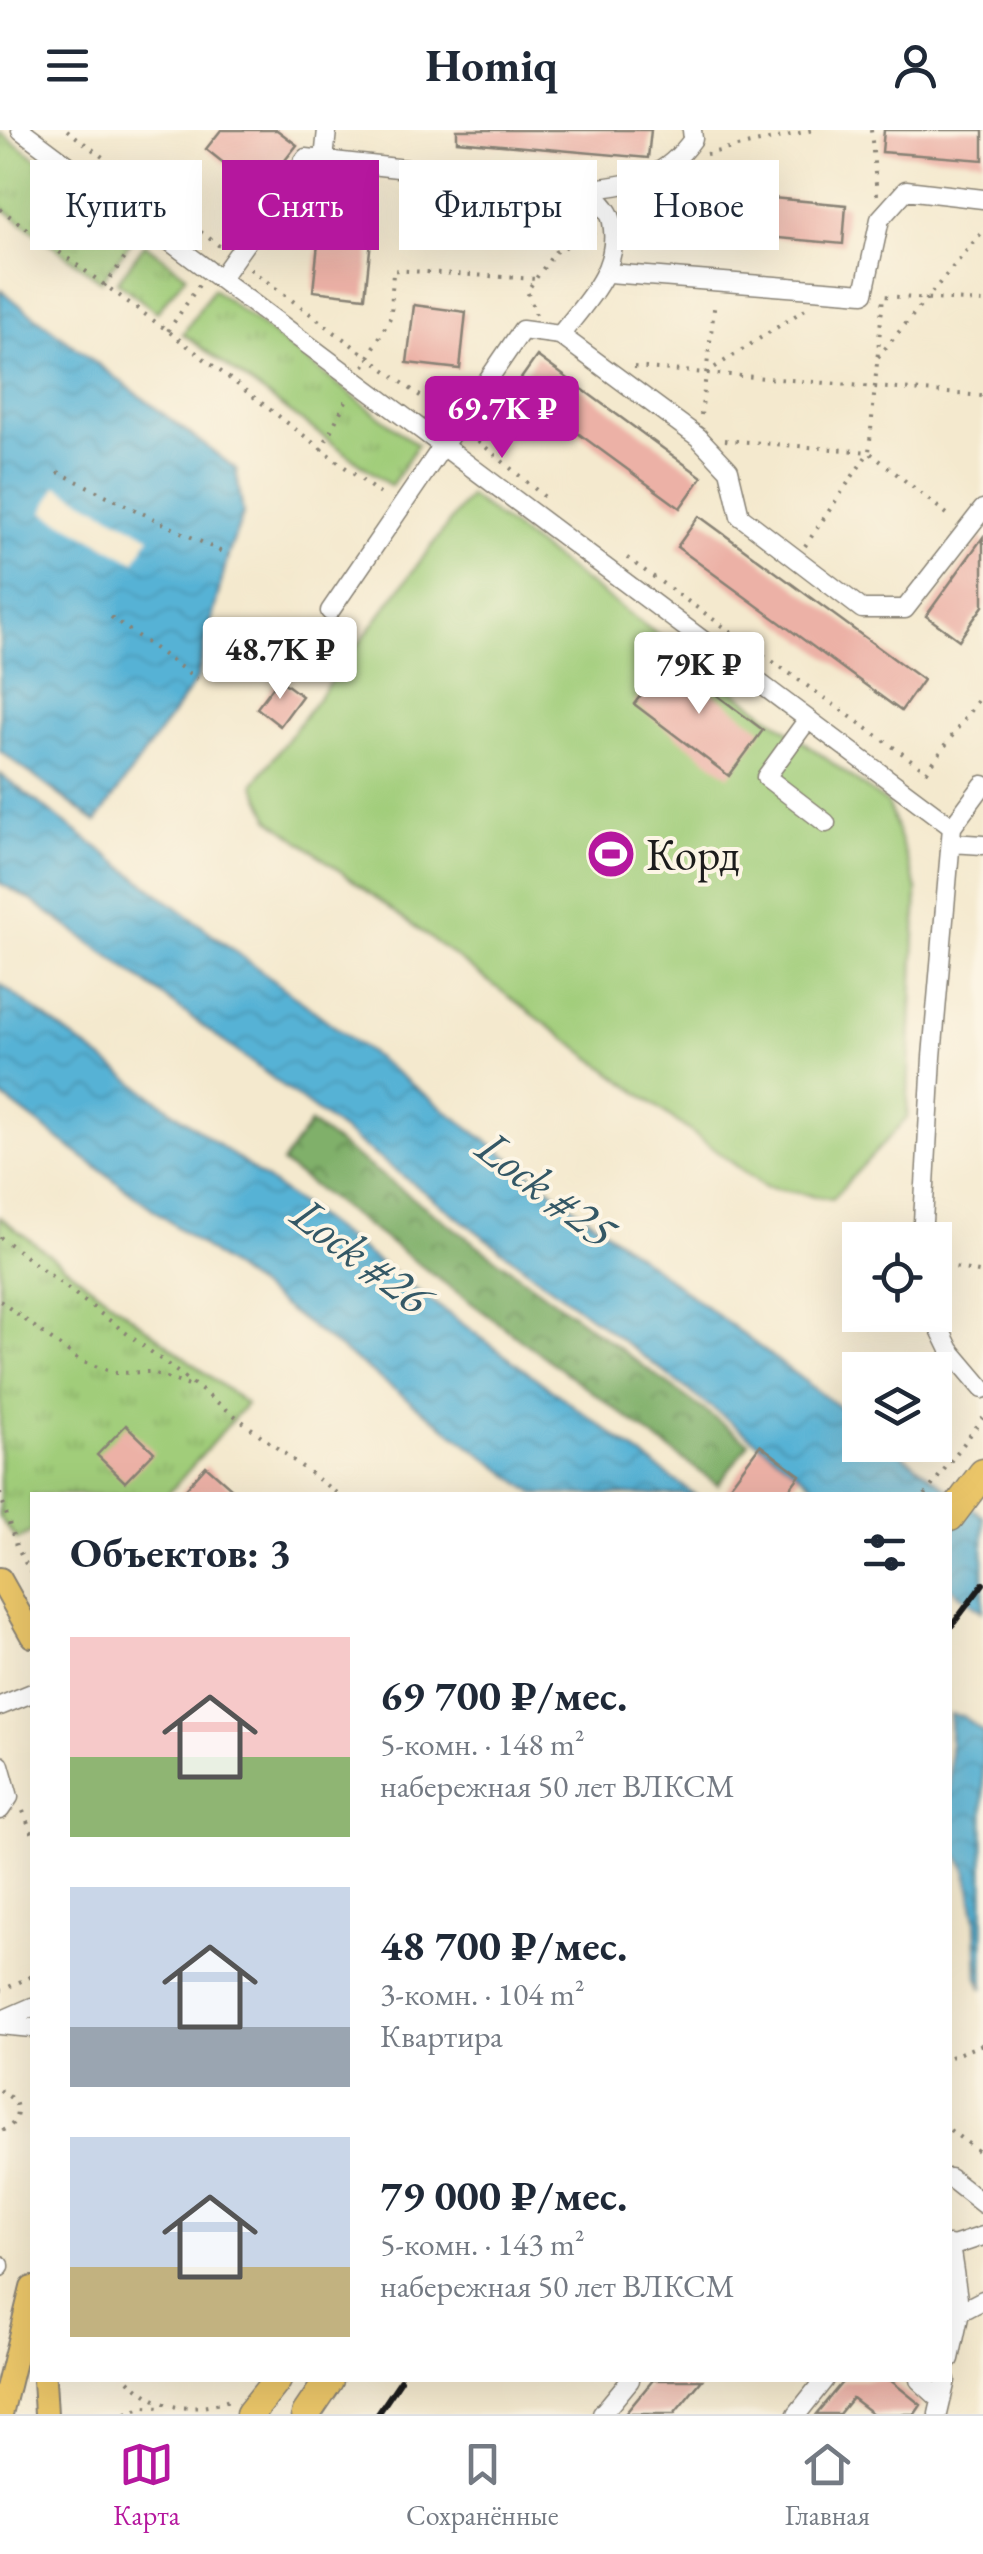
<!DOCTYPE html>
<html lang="ru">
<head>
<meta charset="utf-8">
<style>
  body { margin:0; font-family:"EB Garamond",serif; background:#f6f6f7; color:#1f2937; height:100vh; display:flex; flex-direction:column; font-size:38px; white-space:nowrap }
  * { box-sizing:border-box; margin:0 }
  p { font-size:32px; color:#747a83 }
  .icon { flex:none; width:55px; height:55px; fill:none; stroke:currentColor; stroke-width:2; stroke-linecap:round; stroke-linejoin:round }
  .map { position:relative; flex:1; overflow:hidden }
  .details { position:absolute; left:30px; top:1362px; width:922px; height:890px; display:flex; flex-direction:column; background:#fff; border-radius:0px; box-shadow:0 10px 40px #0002 }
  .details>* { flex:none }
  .top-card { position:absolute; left:30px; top:30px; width:925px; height:90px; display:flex; gap:20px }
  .tools { position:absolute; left:842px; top:1092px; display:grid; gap:20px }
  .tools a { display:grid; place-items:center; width:110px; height:110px; border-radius:0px; background:#fff; box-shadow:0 10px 40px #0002; font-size:50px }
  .price { position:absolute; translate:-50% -85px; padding:0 22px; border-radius:10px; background:#fff; color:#222; font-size:32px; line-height:65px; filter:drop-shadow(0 2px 5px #0008) }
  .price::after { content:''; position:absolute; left:50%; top:60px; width:30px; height:22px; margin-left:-15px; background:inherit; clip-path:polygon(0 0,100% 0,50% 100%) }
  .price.selected { background:#b5179e; color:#fff }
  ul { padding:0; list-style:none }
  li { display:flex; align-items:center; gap:30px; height:250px; padding:0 40px }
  li span { display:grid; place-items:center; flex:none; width:280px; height:200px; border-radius:0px; color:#555 }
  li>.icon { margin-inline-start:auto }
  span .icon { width:120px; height:120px; fill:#fffc; stroke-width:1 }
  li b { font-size:42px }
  h2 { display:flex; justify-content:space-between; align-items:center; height:120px; padding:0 40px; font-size:42px }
  .tag { padding:0 35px; border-radius:0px; background:#fff; box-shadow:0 10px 40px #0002; font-size:35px; line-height:90px }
  .tag.selected { background:#b5179e; color:#fff }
  header { display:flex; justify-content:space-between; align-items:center; height:130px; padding:0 40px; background:#fff; font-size:45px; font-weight:700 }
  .tab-bar { display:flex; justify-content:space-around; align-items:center; height:140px; border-top:2px solid #e0e1e3; background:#fff; font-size:28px; color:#747a83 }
  .tab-bar a { display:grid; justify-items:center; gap:5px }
  .tab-bar .selected { color:#b5179e }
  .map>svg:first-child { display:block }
  .grass { fill:url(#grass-tufts); stroke:#5e744b; stroke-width:2.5 }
  .forest { fill:url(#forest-crowns); stroke:#4e6643; stroke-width:2.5 }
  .pitch { fill:#a1cd7a; stroke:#5e744b; stroke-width:2.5 }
  .water { fill:url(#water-waves); stroke:#3a6778; stroke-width:2.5 }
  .pier { fill:#f4e9ce }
  .building { fill:#ecb1a6 }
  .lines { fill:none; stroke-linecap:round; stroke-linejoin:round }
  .minor-casing { stroke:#888275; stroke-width:21 }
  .major-casing { stroke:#888275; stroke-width:26 }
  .highway-casing { stroke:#888275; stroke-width:31 }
  .path { stroke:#888275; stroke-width:4; stroke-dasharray:2.5 8; stroke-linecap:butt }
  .minor { stroke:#fff; stroke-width:18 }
  .major { stroke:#ebc669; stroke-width:22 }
  .highway { stroke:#ebc669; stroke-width:28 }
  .rail { stroke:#1c1c1c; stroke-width:6 }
  .labels { text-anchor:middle; stroke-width:8; stroke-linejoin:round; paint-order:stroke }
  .poi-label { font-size:45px; fill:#1c1c1c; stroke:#fcf5e5; text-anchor:start }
  .water-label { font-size:48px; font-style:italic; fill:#345866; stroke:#fcf5e5 }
</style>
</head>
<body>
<header><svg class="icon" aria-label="menu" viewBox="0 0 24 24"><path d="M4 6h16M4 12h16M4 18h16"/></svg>Homiq<svg class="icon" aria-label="person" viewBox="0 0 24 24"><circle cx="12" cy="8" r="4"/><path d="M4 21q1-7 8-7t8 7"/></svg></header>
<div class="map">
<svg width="983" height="2284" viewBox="0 0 983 2284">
  <defs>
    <pattern id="grass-tufts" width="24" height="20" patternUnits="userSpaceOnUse" patternTransform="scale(2.5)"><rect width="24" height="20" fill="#a1cd7a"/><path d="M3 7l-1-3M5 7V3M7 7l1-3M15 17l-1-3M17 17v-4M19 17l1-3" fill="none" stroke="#8aaf69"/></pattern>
    <pattern id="forest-crowns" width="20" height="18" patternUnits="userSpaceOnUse" patternTransform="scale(2.5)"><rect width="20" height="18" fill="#80b06a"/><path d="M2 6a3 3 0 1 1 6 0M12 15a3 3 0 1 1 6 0" fill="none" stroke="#688e56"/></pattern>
    <pattern id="water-waves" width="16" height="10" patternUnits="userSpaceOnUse" patternTransform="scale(2.5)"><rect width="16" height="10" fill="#57b2d5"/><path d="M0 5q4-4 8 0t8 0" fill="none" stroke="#4b98b6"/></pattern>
  </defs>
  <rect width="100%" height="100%" fill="#fcf5e5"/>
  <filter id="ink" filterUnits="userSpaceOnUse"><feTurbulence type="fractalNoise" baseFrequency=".01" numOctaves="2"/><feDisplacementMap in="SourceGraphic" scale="20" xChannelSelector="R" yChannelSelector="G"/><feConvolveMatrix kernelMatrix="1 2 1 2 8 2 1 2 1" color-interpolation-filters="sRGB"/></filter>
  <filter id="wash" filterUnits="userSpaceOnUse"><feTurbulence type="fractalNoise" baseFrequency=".0048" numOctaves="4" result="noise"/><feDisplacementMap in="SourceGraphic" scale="40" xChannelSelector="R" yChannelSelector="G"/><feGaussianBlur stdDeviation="2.25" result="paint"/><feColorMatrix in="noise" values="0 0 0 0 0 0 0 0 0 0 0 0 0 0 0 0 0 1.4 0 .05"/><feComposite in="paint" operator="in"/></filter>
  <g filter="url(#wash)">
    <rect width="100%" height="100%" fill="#f4e9ce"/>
    <path class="grass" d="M0 2 138 103 101 151 0 76Z
      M145 114 186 145 157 182 117 152Z
      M213 159 417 315 391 356 183 204Z
      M0 1087 246 1274 167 1365H32V1401L17 1410 0 1388Z"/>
    <path class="forest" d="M310 993 749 1313 718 1355 282 1033Z"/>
    <path class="pitch" d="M469 366 888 674 917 759 907 988 832 1069 765 1057 270 689 254 654Z"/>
    <path class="water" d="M0 160 236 339 243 384 228 425 197 549 96 692 0 621Z
      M0 644 860 1293V1315H890L983 1386V1482L950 1457V1365H828L127 839 32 771 0 753Z
      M0 854 72 907 695 1365H536L0 965Z
      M950 1584 962 1586 983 1602V1859L978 1848 976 1789 967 1742 950 1711Z"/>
    <path class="pier" d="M57 356 150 406 135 432 43 382Z"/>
    <g id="blocks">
      <path class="building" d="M221 0H277L297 15 260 62 206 19Z
        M457 0H651L648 28 457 11Z
        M884 0H983V30L882 22Z
        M656 57 846 75 843 114 636 95 638 64Z
        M319 104 371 110 365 167 313 161Z
        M414 175 466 182 460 239 407 233Z
        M537 226 702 347 680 378 515 257Z
        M699 386 923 550 901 581 677 417Z
        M983 407V476L959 510 926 486Z
        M669 529 763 600 729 646 634 574Z
        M279 549 302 566 280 596 257 578Z
        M126 1295 154 1322 125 1352 97 1325Z
        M760 1315 800 1345 785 1365H723Z
        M206 1336 239 1365H180Z
        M653 2250H702L674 2284H625Z
        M844 2250H890L921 2275 915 2284H873L852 2268 839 2284H816Z"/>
    </g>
  </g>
  <g filter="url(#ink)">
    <use href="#blocks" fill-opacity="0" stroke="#888275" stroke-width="2.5"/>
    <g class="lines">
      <g class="minor-casing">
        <path id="minor" d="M21 0 952 697 983 655
          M324 30 327 0
          M589 59C635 55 665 48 693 9L692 0
          M609 143 864 163 880 89 906 60 983 69
          M220 149 306 28 589 59C597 69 610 79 612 92 621 139 586 172 560 205
          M330 481 522 200 560 205 698 307 729 340 740 386 862 479H905L983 379
          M808 589 766 647 826 693
          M951 713 983 715
          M922 1110 932 927 952 697
          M933 1185 950 1220 983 1259
          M0 1576 32 1563
          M0 1635 9 1667 0 1680
          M0 1891 32 1877
          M0 1895 32 1898
          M950 2048 983 2074
          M950 2115 960 2182
          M950 2117 983 2106
          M0 2135V2137
          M950 2229 960 2182 983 2170
          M919 2250 941 2270
          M602 2284 630 2250
          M797 2284 824 2250
          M938 2284 946 2250"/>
      </g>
      <g class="major-casing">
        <path id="major" d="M0 1449 32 1506
          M44 2250 46 2284
          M1 2284 32 2158"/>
      </g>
      <g class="highway-casing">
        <path id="highway" d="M950 1387 983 1343
          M250 2284 277 2250
          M306 2284 329 2250"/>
      </g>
      <path class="path" d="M67 0 222 118
        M871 0 877 65
        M706 24 813 0
        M0 79 168 201 385 368
        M250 139 443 283
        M104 156 137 112
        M536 185 527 161 555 122 597 101
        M168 201 199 155
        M878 227 983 101
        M364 236 391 186 393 140 536 149
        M634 237 983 266
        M706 243 807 178
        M701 285 715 171
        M470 304 547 369
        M725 310 869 322 952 388
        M321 320 348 267
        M58 342 228 425
        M805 416 869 322 883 166 983 172
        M627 428 927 641 983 563
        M111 487 197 549
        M0 1107 339 1365
        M935 1133 983 1143
        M0 1171 80 1231 116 1243 150 1242 195 1258
        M0 1363 16 1416 32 1445
        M925 1365 983 1288
        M23 1681 32 1703
        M0 1861 32 1846
        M950 1927 983 1914
        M0 1960 15 1971C20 1985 15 1997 0 2001
        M950 2000 983 2025
        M129 2250C159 2281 192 2284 232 2269
        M126 2284 144 2277 163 2278"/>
      <use href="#minor" class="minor"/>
      <use href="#major" class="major"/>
      <use href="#highway" class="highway"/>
      <path class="rail" d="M950 1498 983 1454
        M378 2284 401 2250"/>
    </g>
  </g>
  <defs>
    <g id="stadium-disc" transform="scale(2.5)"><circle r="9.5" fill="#b5179e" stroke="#fcf5e5"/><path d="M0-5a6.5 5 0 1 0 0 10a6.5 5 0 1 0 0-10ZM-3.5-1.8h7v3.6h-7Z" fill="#fff"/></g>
  </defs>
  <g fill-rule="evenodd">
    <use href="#stadium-disc" x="611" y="724"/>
  </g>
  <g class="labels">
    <g class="poi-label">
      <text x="646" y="740">Корд</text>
    </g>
    <g class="water-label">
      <text transform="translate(547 1058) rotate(37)" y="17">Lock #25</text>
      <text transform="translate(362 1125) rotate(37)" y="17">Lock #26</text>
    </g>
  </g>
</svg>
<div class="tools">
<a><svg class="icon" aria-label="locate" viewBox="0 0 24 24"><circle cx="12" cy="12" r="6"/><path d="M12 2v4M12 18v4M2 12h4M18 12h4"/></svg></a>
<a><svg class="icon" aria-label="layers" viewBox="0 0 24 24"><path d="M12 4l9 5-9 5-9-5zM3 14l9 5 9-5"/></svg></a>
</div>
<b class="price selected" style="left:502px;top:331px">69.7K ₽</b>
<b class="price" style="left:280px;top:572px">48.7K ₽</b>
<b class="price" style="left:699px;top:587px">79K ₽</b>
<div class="top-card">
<a class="tag">Купить</a>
<a class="tag selected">Снять</a>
<a class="tag">Фильтры</a>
<a class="tag">Новое</a>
</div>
<section class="details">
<h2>Объектов: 3<svg class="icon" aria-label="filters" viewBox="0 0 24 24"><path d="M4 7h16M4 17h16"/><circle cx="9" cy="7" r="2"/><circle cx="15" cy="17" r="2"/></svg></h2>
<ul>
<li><span style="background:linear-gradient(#f6c9c9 60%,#8fb573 0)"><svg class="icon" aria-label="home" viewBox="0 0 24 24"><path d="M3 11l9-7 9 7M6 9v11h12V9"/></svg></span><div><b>69 700 ₽/мес.</b><p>5-комн. · 148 m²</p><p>набережная 50 лет ВЛКСМ</p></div></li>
<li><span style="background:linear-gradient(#c9d6e8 70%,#9aa5b1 0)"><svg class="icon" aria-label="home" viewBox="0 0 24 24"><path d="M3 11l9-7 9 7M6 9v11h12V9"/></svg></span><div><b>48 700 ₽/мес.</b><p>3-комн. · 104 m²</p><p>Квартира</p></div></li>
<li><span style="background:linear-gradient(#c9d6e8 65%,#c2b280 0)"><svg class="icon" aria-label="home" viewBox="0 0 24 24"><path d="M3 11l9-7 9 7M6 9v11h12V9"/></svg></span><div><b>79 000 ₽/мес.</b><p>5-комн. · 143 m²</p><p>набережная 50 лет ВЛКСМ</p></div></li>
</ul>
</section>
</div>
<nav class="tab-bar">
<a class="selected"><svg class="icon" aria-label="map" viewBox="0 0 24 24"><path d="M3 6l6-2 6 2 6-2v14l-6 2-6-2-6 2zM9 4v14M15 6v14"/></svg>Карта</a>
<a><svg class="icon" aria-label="saved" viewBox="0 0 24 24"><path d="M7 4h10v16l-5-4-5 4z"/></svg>Сохранённые</a>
<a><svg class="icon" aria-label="home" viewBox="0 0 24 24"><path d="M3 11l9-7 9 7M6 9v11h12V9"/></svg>Главная</a>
</nav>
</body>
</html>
